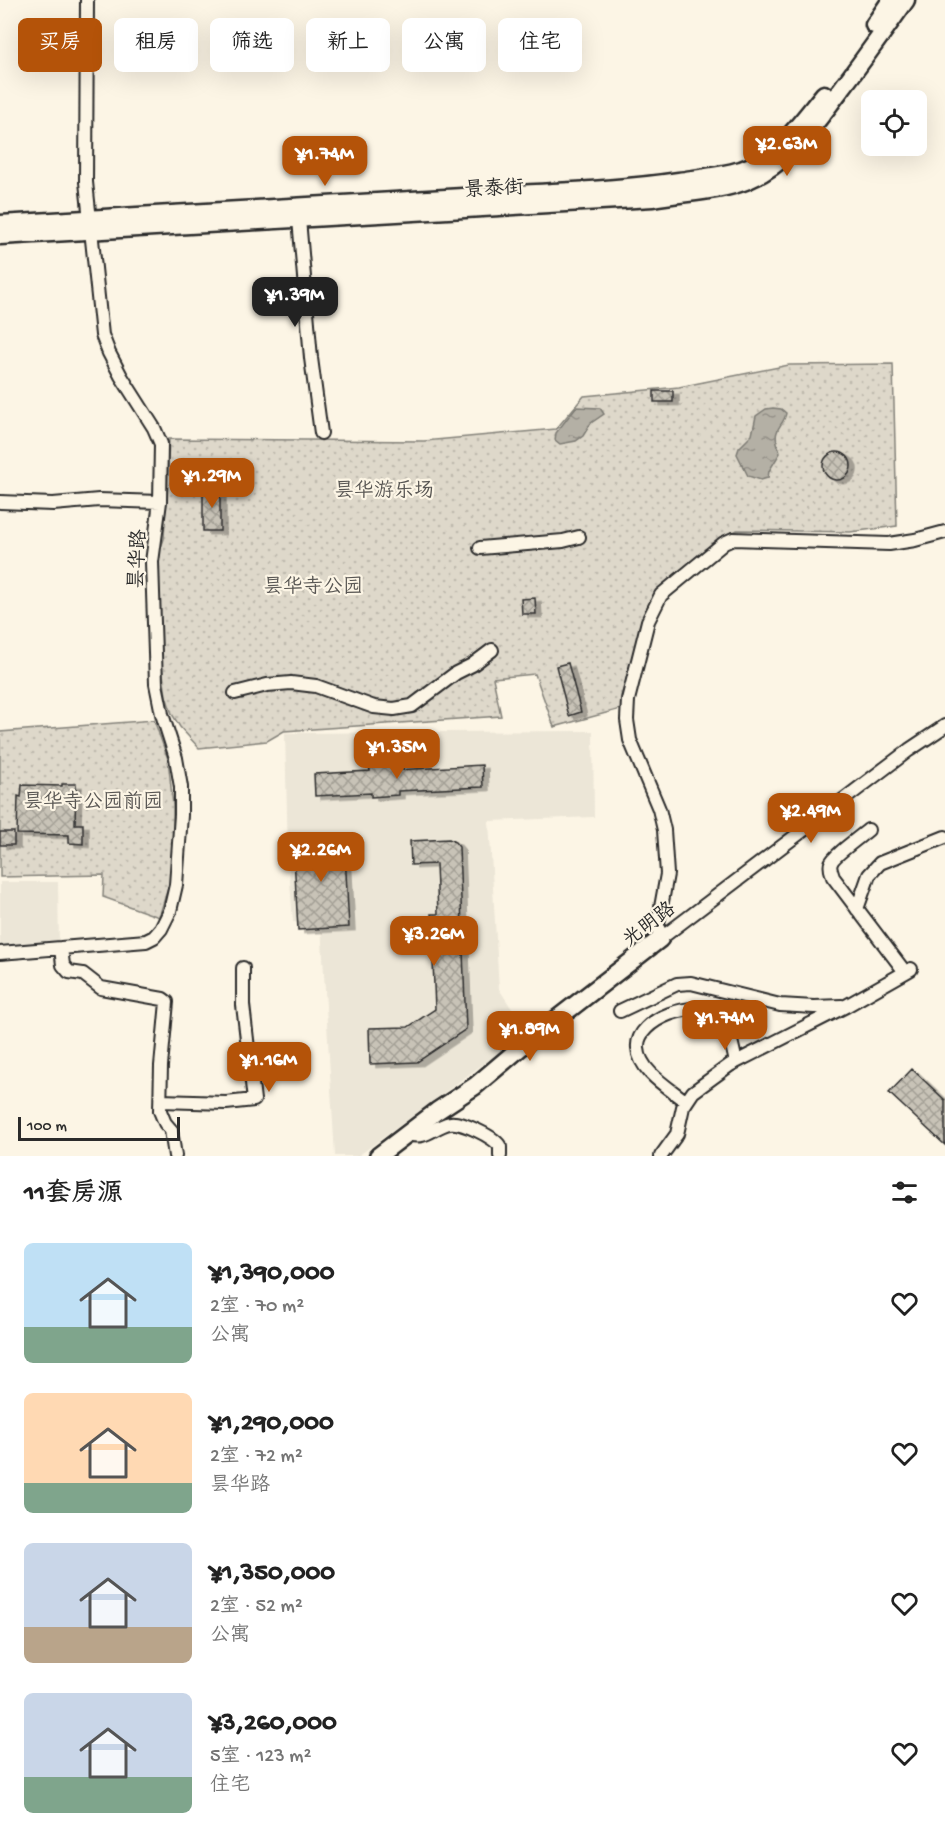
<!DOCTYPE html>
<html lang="zh">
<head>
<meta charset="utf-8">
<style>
  body { margin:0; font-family:"Gochi Hand","LXGW WenKai TC",sans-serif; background:#f2f2f2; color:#222; height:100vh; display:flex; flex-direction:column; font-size:22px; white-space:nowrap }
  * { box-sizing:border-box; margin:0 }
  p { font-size:20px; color:#767676 }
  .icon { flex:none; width:33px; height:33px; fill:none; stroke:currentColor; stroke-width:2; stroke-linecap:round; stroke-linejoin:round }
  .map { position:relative; height:1156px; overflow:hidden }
  .panel { display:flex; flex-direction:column; background:#fff; flex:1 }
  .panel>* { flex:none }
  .top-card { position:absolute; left:18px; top:18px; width:600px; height:54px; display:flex; gap:12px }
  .tools { position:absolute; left:861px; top:90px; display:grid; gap:12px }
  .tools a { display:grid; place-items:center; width:66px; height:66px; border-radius:9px; background:#fff; box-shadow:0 6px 24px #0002; font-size:30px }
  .scale { position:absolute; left:18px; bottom:15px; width:162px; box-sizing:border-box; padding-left:6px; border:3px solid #2b2b2b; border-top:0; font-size:16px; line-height:21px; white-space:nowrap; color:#2b2b2b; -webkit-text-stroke:4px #fcf5e5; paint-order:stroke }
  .price { position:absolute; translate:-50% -51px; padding:0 14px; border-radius:12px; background:#b45309; color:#fff; font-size:20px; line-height:39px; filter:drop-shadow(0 2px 3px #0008) }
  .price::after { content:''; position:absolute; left:50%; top:36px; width:18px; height:14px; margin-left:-9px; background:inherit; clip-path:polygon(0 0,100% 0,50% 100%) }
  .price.current { background:#222; color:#fff }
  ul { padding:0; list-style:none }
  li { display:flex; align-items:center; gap:18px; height:150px; padding:0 24px }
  li span { display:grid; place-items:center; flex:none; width:168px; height:120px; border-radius:9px; color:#555 }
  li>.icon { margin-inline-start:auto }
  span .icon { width:72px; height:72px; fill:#fffc; stroke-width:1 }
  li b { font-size:26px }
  h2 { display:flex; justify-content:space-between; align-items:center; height:72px; padding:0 24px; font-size:26px }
  .chip { padding:0 21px; border-radius:9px; background:#fff; box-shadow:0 6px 24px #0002; font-size:21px; line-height:54px }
  .chip.current { background:#b45309; color:#fff }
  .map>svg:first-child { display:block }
  .built { fill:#ece6d7 }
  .park { fill:url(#park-dots); stroke:#84827a; stroke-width:1.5 }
  .water { fill:url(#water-ripples); stroke:#7d7b74; stroke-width:1.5 }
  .building { fill:url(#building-cross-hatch); stroke:#2b2b2b; stroke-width:1.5; filter:url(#shadow) }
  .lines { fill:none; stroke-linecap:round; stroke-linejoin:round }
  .street-casing { stroke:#2b2b2b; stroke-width:16 }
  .secondary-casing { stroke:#2b2b2b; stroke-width:21 }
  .street { stroke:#fcf5e5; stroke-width:12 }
  .secondary { stroke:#fcf5e5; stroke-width:16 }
  .labels { text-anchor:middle; stroke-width:4.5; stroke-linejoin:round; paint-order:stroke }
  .street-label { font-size:20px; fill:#2b2b2b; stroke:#fcf5e5 }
  .park-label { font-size:20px; fill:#585653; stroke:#fcf5e5 }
</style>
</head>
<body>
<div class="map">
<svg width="945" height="1156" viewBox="0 0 945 1156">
  <defs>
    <pattern id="park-dots" width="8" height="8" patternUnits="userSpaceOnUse" patternTransform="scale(1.5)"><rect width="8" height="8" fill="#ded8ca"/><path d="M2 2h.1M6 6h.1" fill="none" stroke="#bfbaae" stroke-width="1.8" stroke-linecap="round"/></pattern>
    <pattern id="water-ripples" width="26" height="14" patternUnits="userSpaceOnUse" patternTransform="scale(1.5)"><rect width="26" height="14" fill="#b4b0a5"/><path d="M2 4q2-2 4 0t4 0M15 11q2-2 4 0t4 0" fill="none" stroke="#938f87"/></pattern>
    <pattern id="building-cross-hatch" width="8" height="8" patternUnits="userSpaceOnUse" patternTransform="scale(1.5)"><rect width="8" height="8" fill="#c8c3b7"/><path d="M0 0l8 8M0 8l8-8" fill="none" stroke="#a39f95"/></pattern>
    <filter id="shadow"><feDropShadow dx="6" dy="3.5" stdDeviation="0" flood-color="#0004"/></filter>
  </defs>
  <rect width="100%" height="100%" fill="#fcf5e5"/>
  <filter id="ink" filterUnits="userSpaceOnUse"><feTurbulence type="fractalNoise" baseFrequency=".0167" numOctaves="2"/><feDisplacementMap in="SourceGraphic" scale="12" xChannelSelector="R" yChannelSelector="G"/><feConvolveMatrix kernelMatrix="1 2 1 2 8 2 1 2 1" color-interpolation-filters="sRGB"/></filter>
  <g filter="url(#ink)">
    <path class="built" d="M593 731 594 817 489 821 499 989 527 1032 358 1156H335L321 924 293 922 288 854 285 733Z
      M0 882H58L59 948H0Z"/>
    <path class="park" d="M893 364 897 526 850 532 737 530 652 598 621 696V709L554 727 535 674 493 678 501 716 284 731 267 741 199 748 180 727 172 714 166 696 161 659 157 558 164 539 169 439 424 441 556 429 584 396 679 387 789 365Z
      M154 720 168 759 173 806V872L159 917 103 897 104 875 0 877V732Z"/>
    <path class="water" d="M576 407 600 408 604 414 591 423 583 436 576 441 560 444 555 440 556 433Z
      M773 408 781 409 786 413C785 421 779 425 777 432 774 439 779 447 780 453L769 471 768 478 761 480 748 476 737 454 739 448 752 435 756 416 766 409Z"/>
    <path class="building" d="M654 391H673V402H654Z
      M823 466a14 14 0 1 1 28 0a14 14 0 1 1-28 0Z
      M220 486V531H203V487Z
      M535 598 536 614H522L521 599Z
      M568 663 581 712 569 716 556 666Z
      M396 765V770L482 765 483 787 398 791V795L371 797V793L315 796 314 774 370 771 369 766Z
      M62 784H76L75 824H83V844L69 843V835L17 834 18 796 21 797 22 785 62 786Z
      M0 832H14V845H0Z
      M344 836 349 927 298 930 293 838Z
      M449 839 455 842 459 847 466 1029 417 1062 370 1064 369 1028 408 1027 435 1009 431 914H438L436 864 411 865 410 841Z
      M912 1069 945 1100V1145L889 1093Z"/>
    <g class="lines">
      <g class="street-casing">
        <path id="street" d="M299 219 311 358 321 433
          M0 502 53 504 99 500 160 502
          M945 532 915 540 889 544 733 539 724 543 661 595 648 621 628 700 627 720 630 740 659 809 664 830 667 874 658 924 660 939 909 750 945 726
          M480 548 563 541 579 537
          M235 693 267 685 291 683 316 686 374 707 394 709 412 706 456 673 472 665 492 650
          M868 830C861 836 833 856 831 863 829 867 832 873 833 877L905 972
          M857 909 869 875 880 863 945 837
          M61 948 63 965 69 972 83 974 101 988 163 999 167 1002 161 1066 160 1111 165 1123 171 1130 175 1156
          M0 953 146 941 154 937 161 929 170 911 176 885 181 815V787L176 758 162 714 156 684 152 562 160 502 161 444 154 428 121 376 109 353 102 335 86 182 87 0
          M620 1011 677 984 691 983 780 1005 814 1007 842 1006
          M161 1101 226 1103 254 1100 243 1005V968
          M685 1101C669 1088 639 1071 638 1048 635 1019 698 997 718 1016 730 1026 732 1047 736 1062
          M407 1134C427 1140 432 1127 450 1123 460 1121 496 1137 500 1147 500 1148 500 1155 500 1156
          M661 1156 677 1134 683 1107 693 1092 730 1065 846 1006 911 969"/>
      </g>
      <g class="secondary-casing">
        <path id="secondary" d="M874 25 891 0
          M0 224C160 215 320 205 480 196 546 192 613 191 679 181 699 178 721 176 741 170 777 158 801 122 824 94
          M0 236 653 198C684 192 719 192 748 180 788 164 813 126 839 92 862 62 884 31 906 0
          M378 1156 437 1111 475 1086 527 1042 660 939"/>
      </g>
      <use href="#street" class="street"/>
      <use href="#secondary" class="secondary"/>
    </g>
  </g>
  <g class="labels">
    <g class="street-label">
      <text transform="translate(494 187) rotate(-3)" y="7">景泰街</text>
      <text transform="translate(136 559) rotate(-87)" y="7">昙华路</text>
      <text transform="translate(648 923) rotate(-37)" y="7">光明路</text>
    </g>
    <g class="park-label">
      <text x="384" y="496">昙华游乐场</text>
      <text x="313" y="592">昙华寺公园</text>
      <text x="93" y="807">昙华寺公园前园</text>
    </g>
  </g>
</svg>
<div class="tools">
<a><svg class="icon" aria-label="locate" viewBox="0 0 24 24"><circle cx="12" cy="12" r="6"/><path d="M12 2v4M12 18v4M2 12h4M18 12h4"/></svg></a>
</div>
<div class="scale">100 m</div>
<b class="price" style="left:787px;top:177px">¥2.63M</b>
<b class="price" style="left:325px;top:187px">¥1.74M</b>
<b class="price current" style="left:295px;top:328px">¥1.39M</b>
<b class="price" style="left:212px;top:509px">¥1.29M</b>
<b class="price" style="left:397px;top:780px">¥1.35M</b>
<b class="price" style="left:811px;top:844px">¥2.49M</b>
<b class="price" style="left:321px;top:883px">¥2.26M</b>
<b class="price" style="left:434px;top:967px">¥3.26M</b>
<b class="price" style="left:725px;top:1051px">¥1.74M</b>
<b class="price" style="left:530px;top:1062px">¥1.89M</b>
<b class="price" style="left:269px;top:1093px">¥1.16M</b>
<div class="top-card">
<a class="chip current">买房</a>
<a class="chip">租房</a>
<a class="chip">筛选</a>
<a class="chip">新上</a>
<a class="chip">公寓</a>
<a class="chip">住宅</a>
</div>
</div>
<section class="panel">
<h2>11套房源<svg class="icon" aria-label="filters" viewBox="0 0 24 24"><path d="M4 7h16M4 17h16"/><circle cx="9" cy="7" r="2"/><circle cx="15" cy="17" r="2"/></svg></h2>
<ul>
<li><span style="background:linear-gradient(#bfe0f5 70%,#7fa58c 0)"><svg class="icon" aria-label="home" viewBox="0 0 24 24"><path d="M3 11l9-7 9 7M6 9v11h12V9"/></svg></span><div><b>¥1,390,000</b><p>2室 · 70 m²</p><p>公寓</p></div><svg class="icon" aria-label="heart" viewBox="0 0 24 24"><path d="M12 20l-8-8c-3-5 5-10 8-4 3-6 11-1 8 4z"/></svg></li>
<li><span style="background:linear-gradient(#ffd9b3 75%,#7fa58c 0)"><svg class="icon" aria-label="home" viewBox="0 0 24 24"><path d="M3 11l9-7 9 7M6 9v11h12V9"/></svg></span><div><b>¥1,290,000</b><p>2室 · 72 m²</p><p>昙华路</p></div><svg class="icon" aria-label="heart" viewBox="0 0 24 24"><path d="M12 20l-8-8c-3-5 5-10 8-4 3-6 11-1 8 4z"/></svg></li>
<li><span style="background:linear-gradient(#c9d6e8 70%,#b9a48a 0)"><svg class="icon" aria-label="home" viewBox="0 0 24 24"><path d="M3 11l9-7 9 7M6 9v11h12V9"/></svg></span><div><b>¥1,350,000</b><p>2室 · 52 m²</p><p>公寓</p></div><svg class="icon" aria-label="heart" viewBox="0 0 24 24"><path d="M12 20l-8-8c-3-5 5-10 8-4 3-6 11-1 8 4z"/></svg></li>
<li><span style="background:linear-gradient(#c9d6e8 70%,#7fa58c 0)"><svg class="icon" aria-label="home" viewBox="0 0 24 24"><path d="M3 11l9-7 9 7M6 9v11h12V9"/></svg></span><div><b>¥3,260,000</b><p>5室 · 123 m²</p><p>住宅</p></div><svg class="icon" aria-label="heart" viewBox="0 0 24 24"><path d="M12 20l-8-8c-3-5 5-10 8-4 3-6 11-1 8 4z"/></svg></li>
</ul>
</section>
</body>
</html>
